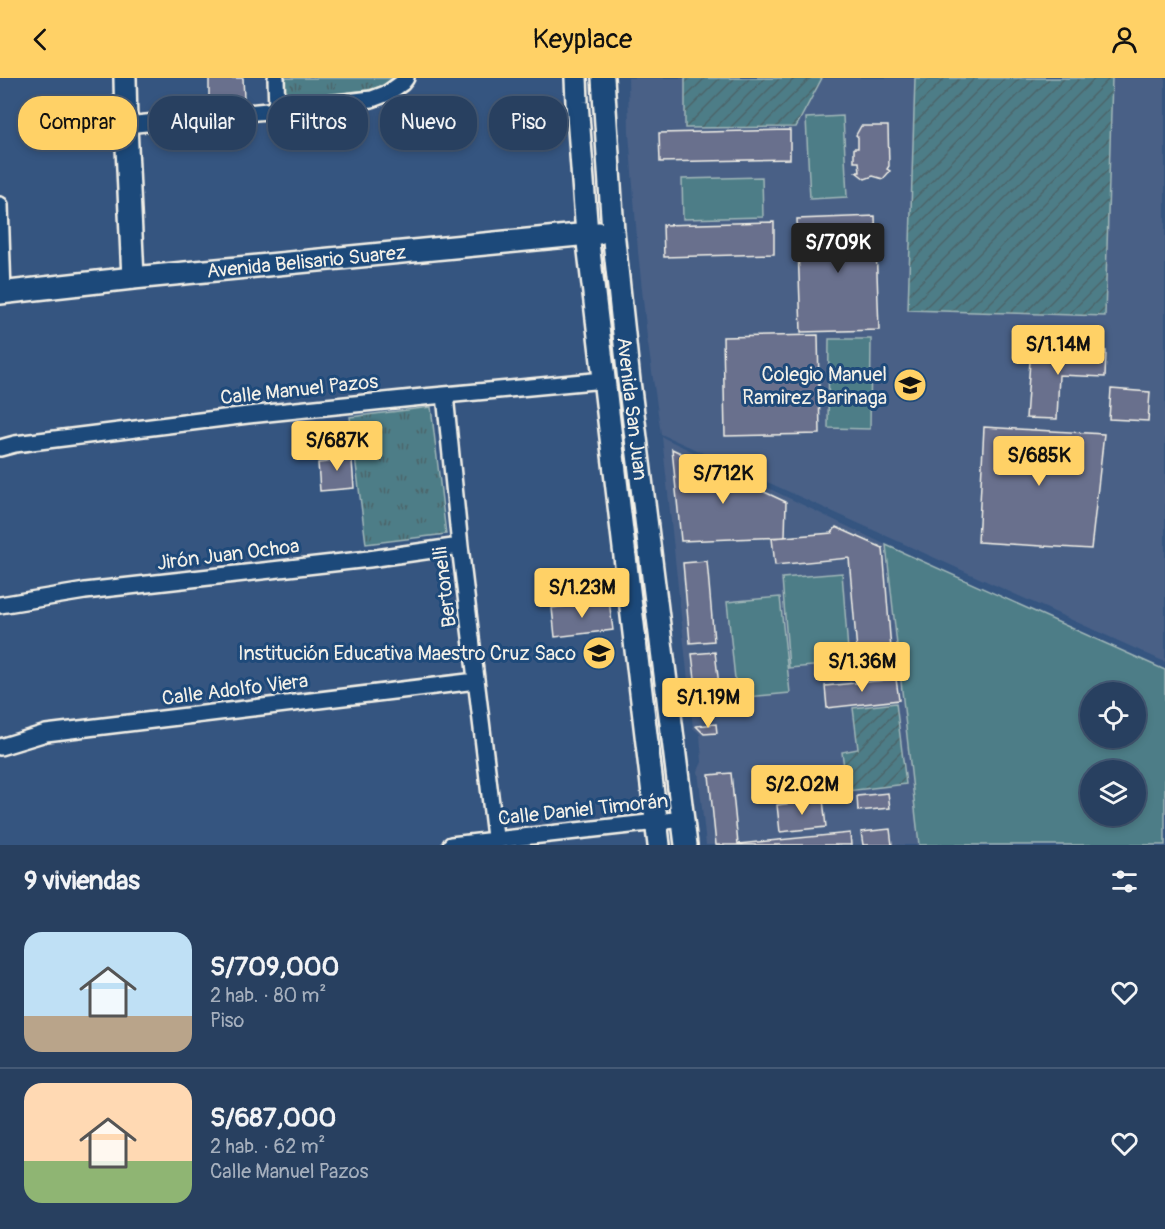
<!DOCTYPE html>
<html lang="es">
<head>
<meta charset="utf-8">
<style>
  body { margin:0; font-family:Pangolin,sans-serif; background:#344b69; color:#f1f3f6; height:100vh; display:flex; flex-direction:column; font-size:22px; white-space:nowrap }
  * { box-sizing:border-box; margin:0 }
  p { font-size:20px; color:#a5afbd }
  .icon { flex:none; width:33px; height:33px; fill:none; stroke:currentColor; stroke-width:2; stroke-linecap:round; stroke-linejoin:round }
  .map { position:relative; height:767px; overflow:hidden }
  .details { display:flex; flex-direction:column; background:#284060; flex:1 }
  .details>* { flex:none }
  .banner { position:absolute; left:18px; top:18px; width:600px; height:54px; display:flex; gap:12px }
  .fabs { position:absolute; left:1080px; top:604px; display:grid; gap:12px }
  .fabs a { display:grid; place-items:center; width:66px; height:66px; border-radius:50%; background:#284060; box-shadow:0 3px 9px #0003,0 0 0 2px #445975; font-size:30px }
  .price { position:absolute; translate:-50% -51px; padding:0 14px; border-radius:6px; background:#ffd166; color:#111; font-size:20px; line-height:39px; filter:drop-shadow(0 2px 3px #0008) }
  .price::after { content:''; position:absolute; left:50%; top:36px; width:18px; height:14px; margin-left:-9px; background:inherit; clip-path:polygon(0 0,100% 0,50% 100%) }
  .price.current { background:#222; color:#fff }
  ul { padding:0; list-style:none }
  li { display:flex; align-items:center; gap:18px; height:150px; padding:0 24px }
  li+li { border-top:2px solid #445975 }
  li span { display:grid; place-items:center; flex:none; width:168px; height:120px; border-radius:18px; color:#555 }
  li>.icon { margin-inline-start:auto }
  span .icon { width:72px; height:72px; fill:#fffc; stroke-width:1 }
  li b { font-size:26px }
  h2 { display:flex; justify-content:space-between; align-items:center; height:72px; padding:0 24px; font-size:26px }
  .chip { padding:0 21px; border-radius:24px; background:#284060; box-shadow:0 3px 9px #0003,0 0 0 2px #445975; font-size:21px; line-height:54px }
  .chip.current { background:#ffd166; color:#111 }
  header { display:flex; justify-content:space-between; align-items:center; height:78px; padding:0 24px; background:#ffd166; color:#111; font-size:27px; font-weight:600 }
  .map>svg:first-child { display:block }
  .built { fill:#486086 }
  .park { fill:url(#park-tufts); stroke:#a1b7b8; stroke-width:1.5 }
  .garden { fill:url(#garden-furrows); stroke:#a1b7b8; stroke-width:1.5 }
  .pitch { fill:#4e7d87; stroke:#a1b7b8; stroke-width:1.5; fill-rule:evenodd }
  .building { fill:#69708d; stroke:#f4f1e8; stroke-width:1.5 }
  .lines { fill:none; stroke-linecap:round; stroke-linejoin:round }
  .street-casing { stroke:#f4f1e8; stroke-width:20 }
  .secondary-casing { stroke:#f4f1e8; stroke-width:26 }
  .street { stroke:#1f4a7a; stroke-width:15 }
  .secondary { stroke:#1f4a7a; stroke-width:21 }
  .labels { text-anchor:middle; stroke-width:6; stroke-linejoin:round; paint-order:stroke }
  .street-label { font-size:20px; fill:#f4f1e8; stroke:#1f4a7a }
  .poi-label { font-size:20px; fill:#f4f1e8; stroke:#1f4a7a; text-anchor:end }
</style>
</head>
<body>
<header><svg class="icon" aria-label="back" viewBox="0 0 24 24"><path d="M15 5l-7 7 7 7"/></svg>Keyplace<svg class="icon" aria-label="person" viewBox="0 0 24 24"><circle cx="12" cy="8" r="4"/><path d="M4 21q1-7 8-7t8 7"/></svg></header>
<div class="map">
<svg width="1165" height="767" viewBox="0 0 1165 767">
  <defs>
    <pattern id="park-tufts" width="24" height="20" patternUnits="userSpaceOnUse" patternTransform="scale(1.5)"><rect width="24" height="20" fill="#4e7d87"/><path d="M3 7l-1-3M5 7V3M7 7l1-3M15 17l-1-3M17 17v-4M19 17l1-3" fill="none" stroke="#4c656a"/></pattern>
    <pattern id="garden-furrows" width="10" height="10" patternUnits="userSpaceOnUse" patternTransform="scale(1.5)"><rect width="10" height="10" fill="#4e7d87"/><path d="M-1 1l2-2M0 10L10 0M9 11l2-2" fill="none" stroke="#4c656a"/></pattern>
  </defs>
  <rect width="100%" height="100%" fill="#355580"/>
  <filter id="ink" filterUnits="userSpaceOnUse"><feTurbulence type="fractalNoise" baseFrequency=".0167" numOctaves="2"/><feDisplacementMap in="SourceGraphic" scale="12" xChannelSelector="R" yChannelSelector="G"/><feConvolveMatrix kernelMatrix="1 2 1 2 8 2 1 2 1" color-interpolation-filters="sRGB"/></filter>
  <g filter="url(#ink)">
    <path class="built" d="M628 0H1165V584L661 356 647 259 638 174 629 55Z
      M662 359 886 467 919 767H706L698 693 702 684 700 656 693 650Z"/>
    <path class="park" d="M283 0H396L388 6 368 12 284 21Z
      M431 329 446 456 366 466 350 339Z"/>
    <path class="garden" d="M685 0H822L796 49 685 50Z
      M915 0H1112L1105 238 908 232Z
      M896 625 906 706 847 713 842 674 858 671 853 630Z"/>
    <path class="pitch" d="M843 38 847 119 810 121 806 40Z
      M762 99 763 139 683 141 682 101Z
      M829 261H871L870 351 828 350Z
      M886 467 1165 592V767H919ZM1090 615H1136V660H1090ZM1090 693H1136V738H1090Z
      M842 495 849 585 789 590 782 500Z
      M780 519 790 615 737 620 727 524Z"/>
    <path class="building" d="M209 0H243L244 20 209 21Z
      M861 48H888L889 88 887 91 890 93 883 101 873 98 865 101 856 94H860L859 84H854V70H858V59L856 57Z
      M790 52V81L660 84 659 55Z
      M875 138 879 252 801 254 797 141Z
      M774 144V176L664 179 663 147Z
      M818 257 820 356 725 358 723 259Z
      M1031 269 1106 273 1105 299 1059 297 1057 341 1026 340Z
      M1111 311 1150 314 1148 343 1109 341Z
      M984 349 1104 356 1091 471 978 464Z
      M351 368 354 410 320 413 318 385 337 383 335 370Z
      M672 371 786 424 785 459 681 463Z
      M836 449 883 470 892 584 858 585 849 480 775 487 772 460 832 455Z
      M707 483 714 563 690 565 683 485Z
      M609 523 613 552 555 559 552 530Z
      M715 574 722 632 699 634 692 576Z
      M896 601 899 622 827 630 825 608Z
      M716 646 717 655 704 656 696 648Z
      M731 695 738 766 850 755 851 767H716L709 697Z
      M888 715 890 730 858 733 857 718Z
      M823 721 826 749 780 754 777 727Z
      M890 751 892 767H863L861 754Z"/>
    <g class="lines">
      <g class="street-casing">
        <path id="street" d="M276 0 277 32
          M126 47 277 32 372 21 388 15 402 5 406 0
          M0 127 3 214
          M445 317 460 468 496 767
          M0 370 15 366 248 337 423 319 604 302
          M0 527 85 513 369 481 460 468
          M0 669 46 655 476 603
          M451 767 684 741"/>
      </g>
      <g class="secondary-casing">
        <g id="secondary">
          <path d="M125 0 126 47 133 200"/>
          <path d="M576 0 577 24 587 156 659 767"/>
          <path id="s1" d="M603 0 613 153 629 303 686 767"/>
          <path id="s2" d="M0 215 133 200 599 155"/>
        </g>
      </g>
      <use href="#street" class="street"/>
      <use href="#secondary" class="secondary"/>
    </g>
  </g>
  <defs>
    <g id="school-disc" transform="scale(1.725)"><circle r="9.5" fill="#ffd166" stroke="#1f4a7a"/><path d="M0-5L7-2L0 1L-7-2ZM-4 1L0 2.5L4 1V4Q0 6-4 4Z" fill="#111"/></g>
  </defs>
  <g fill-rule="evenodd">
    <use href="#school-disc" x="910" y="307"/>
    <use href="#school-disc" x="599" y="575"/>
  </g>
  <g class="labels">
    <g class="street-label">
      <text dy="7" stroke="none"><textPath href="#s2" startOffset="308">Avenida Belisario Suarez</textPath></text>
      <text transform="translate(299 311) rotate(-6)" y="7">Calle Manuel Pazos</text>
      <text dy="7" stroke="none"><textPath href="#s1" startOffset="332">Avenida San Juan</textPath></text>
      <text transform="translate(228 476) rotate(-7)" y="7">Jirón Juan Ochoa</text>
      <text transform="translate(444 509) rotate(-97)" y="7">Bertonelli</text>
      <text transform="translate(235 611) rotate(-7)" y="7">Calle Adolfo Viera</text>
      <text transform="translate(583 731) rotate(-6)" y="7">Calle Daniel Timorán</text>
    </g>
    <g class="poi-label">
      <text x="887" y="303">Colegio Manuel<tspan x="887" dy="23">Ramirez Barinaga</tspan></text>
      <text x="576" y="582">Institución Educativa Maestro Cruz Saco</text>
    </g>
  </g>
</svg>
<div class="fabs">
<a><svg class="icon" aria-label="locate" viewBox="0 0 24 24"><circle cx="12" cy="12" r="6"/><path d="M12 2v4M12 18v4M2 12h4M18 12h4"/></svg></a>
<a><svg class="icon" aria-label="layers" viewBox="0 0 24 24"><path d="M12 4l9 5-9 5-9-5zM3 14l9 5 9-5"/></svg></a>
</div>
<b class="price current" style="left:838px;top:196px">S/709K</b>
<b class="price" style="left:1058px;top:298px">S/1.14M</b>
<b class="price" style="left:337px;top:394px">S/687K</b>
<b class="price" style="left:1039px;top:409px">S/685K</b>
<b class="price" style="left:723px;top:427px">S/712K</b>
<b class="price" style="left:582px;top:541px">S/1.23M</b>
<b class="price" style="left:862px;top:615px">S/1.36M</b>
<b class="price" style="left:708px;top:651px">S/1.19M</b>
<b class="price" style="left:802px;top:738px">S/2.02M</b>
<div class="banner">
<a class="chip current">Comprar</a>
<a class="chip">Alquilar</a>
<a class="chip">Filtros</a>
<a class="chip">Nuevo</a>
<a class="chip">Piso</a>
</div>
</div>
<section class="details">
<h2>9 viviendas<svg class="icon" aria-label="filters" viewBox="0 0 24 24"><path d="M4 7h16M4 17h16"/><circle cx="9" cy="7" r="2"/><circle cx="15" cy="17" r="2"/></svg></h2>
<ul>
<li><span style="background:linear-gradient(#bfe0f5 70%,#b9a48a 0)"><svg class="icon" aria-label="home" viewBox="0 0 24 24"><path d="M3 11l9-7 9 7M6 9v11h12V9"/></svg></span><div><b>S/709,000</b><p>2 hab. · 80 m²</p><p>Piso</p></div><svg class="icon" aria-label="heart" viewBox="0 0 24 24"><path d="M12 20l-8-8c-3-5 5-10 8-4 3-6 11-1 8 4z"/></svg></li>
<li><span style="background:linear-gradient(#ffd9b3 65%,#8fb573 0)"><svg class="icon" aria-label="home" viewBox="0 0 24 24"><path d="M3 11l9-7 9 7M6 9v11h12V9"/></svg></span><div><b>S/687,000</b><p>2 hab. · 62 m²</p><p>Calle Manuel Pazos</p></div><svg class="icon" aria-label="heart" viewBox="0 0 24 24"><path d="M12 20l-8-8c-3-5 5-10 8-4 3-6 11-1 8 4z"/></svg></li>
</ul>
</section>
</body>
</html>
